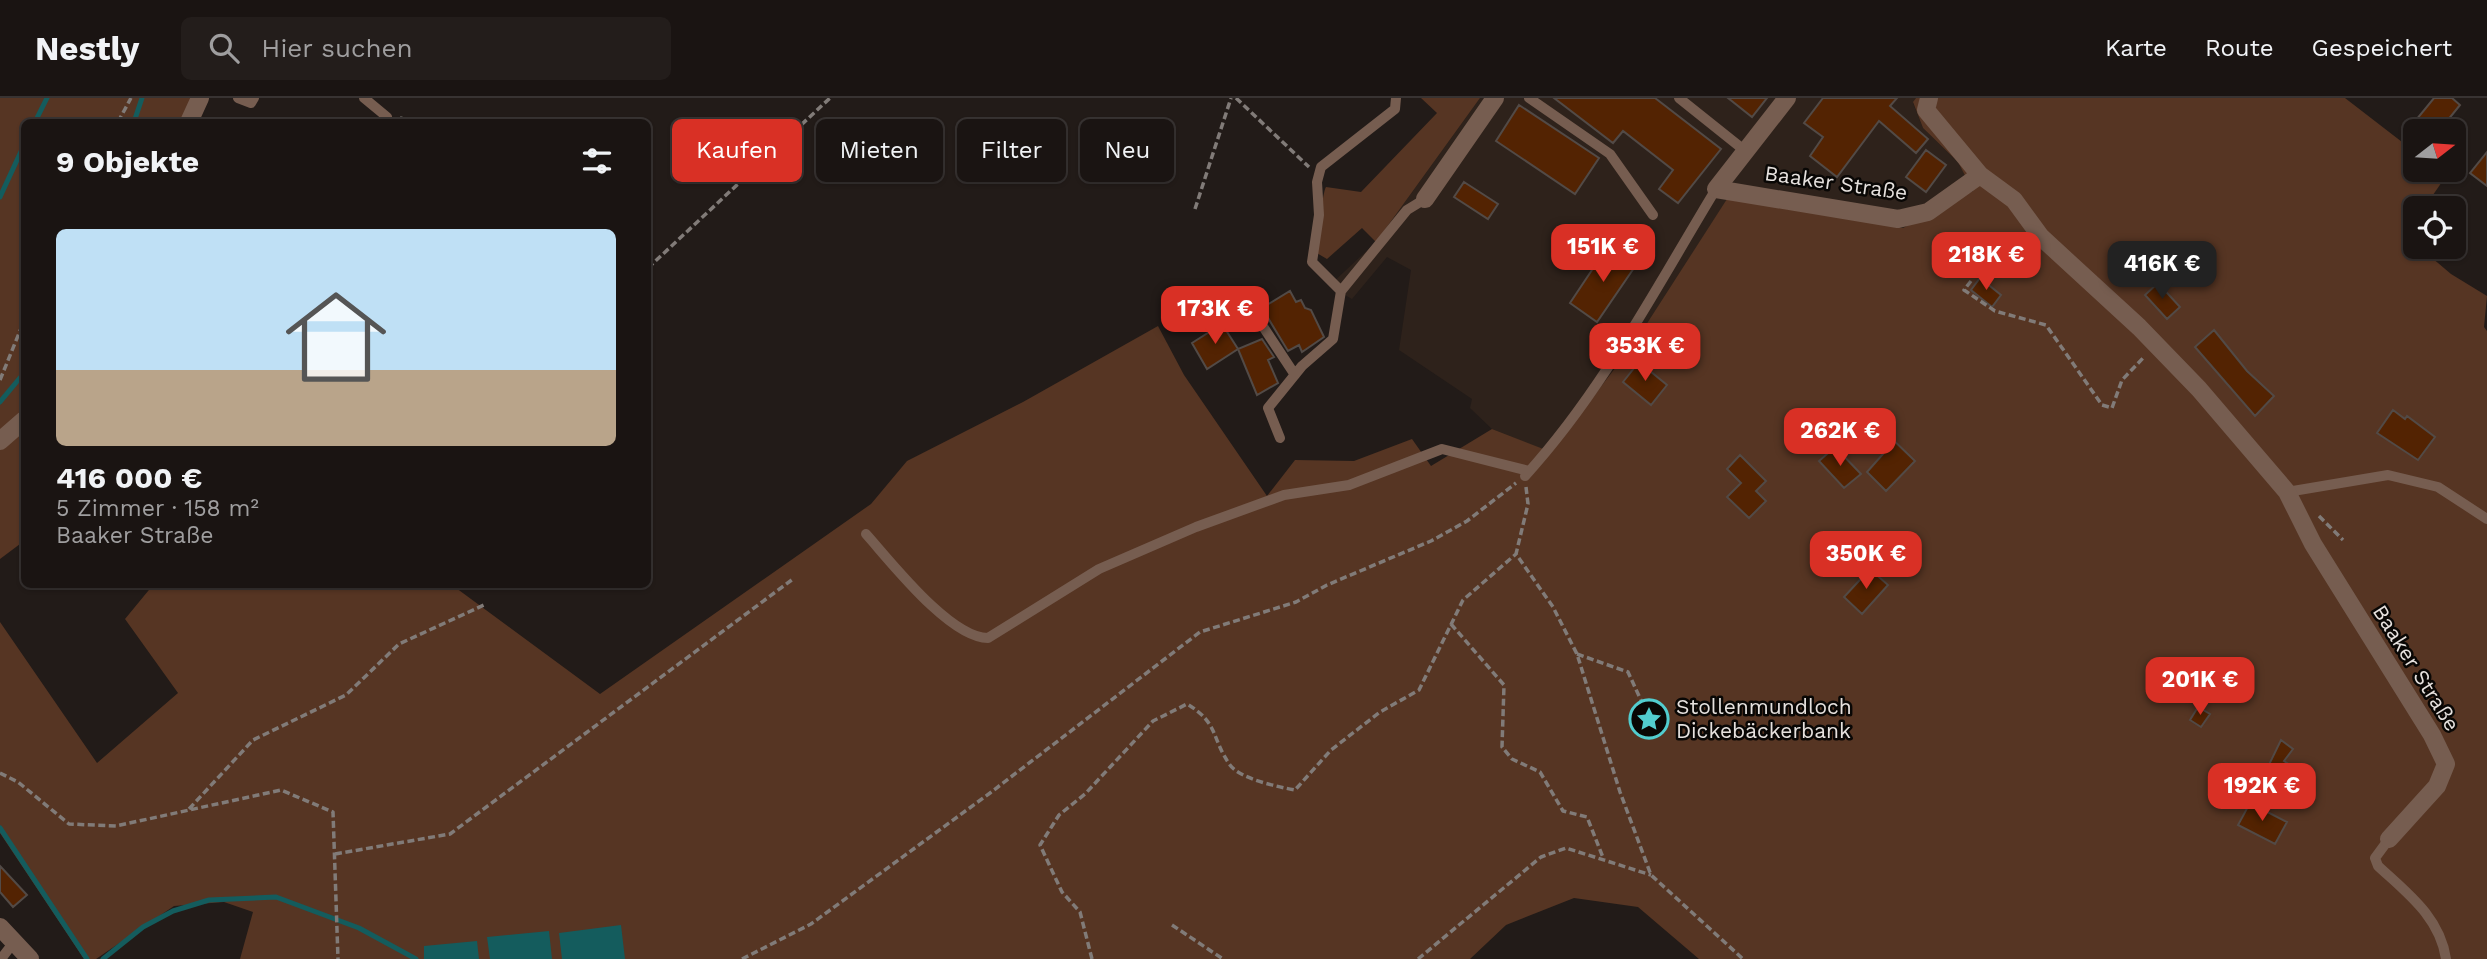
<!DOCTYPE html>
<html lang="de">
<head>
<meta charset="utf-8">
<style>
  body { margin:0; font-family:"Work Sans",sans-serif; background:#231d1b; color:#f1f3f6; height:100vh; display:flex; flex-direction:column; font-size:26px; white-space:nowrap }
  * { box-sizing:border-box; margin:0 }
  p { font-size:23px; color:#9f9e9f }
  .icon { flex:none; width:38px; height:38px; fill:none; stroke:currentColor; stroke-width:2; stroke-linecap:round; stroke-linejoin:round }
  .map { position:relative; flex:1; overflow:hidden }
  .panel { position:absolute; left:21px; top:21px; width:630px; height:469px; display:flex; flex-direction:column; background:#1a1412; border-radius:10px; box-shadow:0 2px 5px #0004,0 0 0 2px #383332 }
  .panel>* { flex:none }
  .guide { position:absolute; left:672px; top:21px; width:665px; height:63px; display:flex; gap:14px }
  .needle { width:46px; rotate:73deg }
  .controls { position:absolute; left:2403px; top:21px; display:grid; gap:14px }
  .controls a { display:grid; place-items:center; width:63px; height:63px; border-radius:10px; background:#1a1412; box-shadow:0 2px 5px #0004,0 0 0 2px #383332; font-size:35px }
  .price { position:absolute; translate:-50% -60px; padding:0 16px; border-radius:14px; background:#d93025; color:#fff; font-size:23px; line-height:46px; filter:drop-shadow(0 2px 4px #0008) }
  .price::after { content:''; position:absolute; left:50%; top:42px; width:21px; height:16px; margin-left:-10px; background:inherit; clip-path:polygon(0 0,100% 0,50% 100%) }
  .price.current { background:#222; color:#fff }
  ul { padding:0; list-style:none }
  li { display:grid; align-content:center; gap:14px; height:371px; padding:0 35px }
  li span { display:grid; place-items:center; height:217px; border-radius:10px; color:#555 }
  li>.icon { margin-inline-start:auto }
  span .icon { width:126px; height:126px; fill:#fffc; stroke-width:1 }
  li b { font-size:30px }
  h2 { display:flex; justify-content:space-between; align-items:center; height:84px; padding:0 35px; font-size:30px }
  .tag { padding:0 24px; border-radius:10px; background:#1a1412; box-shadow:0 2px 5px #0004,0 0 0 2px #383332; font-size:24px; line-height:63px }
  .tag.current { background:#d93025; color:#fff }
  header { display:flex; align-items:center; gap:42px; box-sizing:border-box; height:98px; padding:0 35px; background:#1a1412; border-bottom:2px solid #383332 }
  header strong { font-size:33px }
  nav { display:flex; gap:38px; margin-inline-start:auto; font-size:24px }
  .search { width:490px; height:63px; background:#231d1b; display:flex; align-items:center; gap:18px; box-sizing:border-box; padding:0 24px; border-radius:10px; color:#9f9e9f; font-size:26px }
  .map>svg:first-child { display:block }
  .built { fill:#2e221b }
  .green { fill:#563523 }
  .water { fill:#145c5d }
  .lines { fill:none; stroke-linecap:round; stroke-linejoin:round }
  .stream { stroke:#145c5d; stroke-width:5 }
  .building { fill:#532302; stroke:#524a46; stroke-width:2 }
  .path { stroke:#817b78; stroke-width:3.5; stroke-dasharray:7 3.5; stroke-linecap:butt }
  .service { stroke:#765d50; stroke-width:10 }
  .minor { stroke:#765d50; stroke-width:18 }
  .labels { text-anchor:middle; stroke-width:5; stroke-linejoin:round; paint-order:stroke }
  .street-label { font-size:21px; fill:#e6e1de; stroke:#090705 }
  .poi-label { font-size:21px; fill:#e6e1de; stroke:#090705; text-anchor:start }
</style>
</head>
<body>
<header>
<strong>Nestly</strong>
<div class="search"><svg class="icon" aria-label="search" viewBox="0 0 24 24"><circle cx="10" cy="10" r="6"/><path d="M15 15l6 6"/></svg>Hier suchen</div>
<nav><a>Karte</a><a>Route</a><a>Gespeichert</a></nav>
</header>
<div class="map">
<svg width="2487" height="861" viewBox="0 0 2487 861">
  <rect width="100%" height="100%" fill="#221b18"/>
  <path class="built" d="M1480 0H1916L1913 5 1923 30 1958 64 1974 93 1903 130 1727 102 1635 244 1551 355 1492 331 1470 310 1472 301 1399 252 1411 172 1387 159 1352 201 1329 188 1376 144Z"/>
  <path class="green" d="M0 0H194L184 24H24V317L0 339Z
    M1421 0H1480L1376 144 1362 130 1327 161 1315 154C1318 142 1322 95 1326 89L1361 94 1437 15Z
    M1916 0H2345L2415 54V72H2438L2446 78 2424 110H2415V122L2405 137 2451 176 2487 198 2484 229 2487 233V861H1699L1638 809 1574 800 1506 827 1470 861H240L253 814 224 804 174 808 96 861H84L0 735V524L97 665 178 595 125 521 153 487H452L600 596 871 406 907 363 1023 304 1158 228 1184 277 1267 398 1295 362 1354 363 1412 341 1431 368 1492 331 1551 354 1635 244 1727 101 1903 130 1973 93 1958 64 1923 30 1913 4Z
    M24 326V443L0 461V347Z"/>
  <path class="water" d="M621 827 625 861H562L559 835Z
    M549 833 552 861H490L487 839Z
    M477 843 479 861H424V848Z"/>
  <g class="lines">
    <path class="stream" d="M35 24 47 0
      M134 24 142 0
      M0 99 24 47
      M0 304 24 275
      M0 730 87 861
      M103 861 143 829 173 813 209 802 276 799 359 830 416 861"/>
  </g>
  <path class="building" d="M1554 0H1655L1721 51 1678 105 1659 91 1673 72 1623 33 1613 45Z
    M1728 0H1767L1752 19Z
    M1823 0H1897L1890 8 1928 41 1916 55 1879 23 1837 79 1810 58 1823 39 1804 25Z
    M2434 0H2452L2460 7 2439 33H2407Z
    M1519 7 1599 60 1575 96 1496 43Z
    M1926 52 1946 67 1926 94 1906 79Z
    M2487 54V88L2470 75Z
    M1464 84 1498 106 1488 121 1454 99Z
    M1608 148 1636 167 1597 224 1570 205Z
    M1980 180 2001 197 1992 209 1971 192Z
    M2158 185 2180 209 2167 221 2145 197Z
    M1290 193 1296 204 1301 202 1305 210 1311 212 1324 239 1302 254 1299 247 1288 253 1262 210Z
    M1222 226 1238 251 1207 271 1192 245Z
    M2214 232 2247 273 2274 298 2255 318 2195 249Z
    M1262 241 1274 259 1268 262 1278 285 1257 297 1238 251Z
    M1639 264 1667 287 1651 307 1623 284Z
    M2393 312 2405 321 2407 318 2435 339 2418 362 2377 335Z
    M1885 334 1915 363 1886 393 1867 374 1883 356 1873 346Z
    M1835 349 1861 376 1844 390 1819 363Z
    M1740 357 1766 383 1756 393 1766 403 1749 420 1727 399 1741 385 1727 371Z
    M1870 471 1888 487 1862 516 1844 499Z
    M2198 609 2210 616 2201 629 2190 622Z
    M2281 642 2293 651 2284 663 2287 665 2269 683 2263 679Z
    M2250 705 2287 724 2275 746 2238 727Z
    M0 768 27 797 13 809 0 794Z"/>
  <g class="lines">
    <path class="path" d="M1236 0 1309 69
      M400 20 415 24
      M118 24 131 0
      M1195 111 1231 0
      M648 170 830 0
      M1971 183 1964 192 1995 213 2046 227 2102 307 2112 310 2122 282 2144 259
      M0 282 24 223
      M1526 389 1528 406 1516 456 1553 509 1577 556 1620 694 1651 777 1743 861
      M2319 418 2343 442
      M1451 526 1504 587 1502 649 1512 661 1540 674 1563 713 1587 719 1604 762
      M1577 556 1628 574 1645 611
      M0 675 18 684 69 726 116 728 281 692 333 714 338 861
      M189 711 253 642 346 597 399 546 484 507
      M335 756 450 736 793 481
      M1172 827 1223 861
      M742 861 811 826 990 695 1200 534 1296 504 1327 487 1431 443 1467 423 1516 385
      M1092 861 1080 814 1062 794 1040 747 1059 717 1085 696 1153 623 1187 606C1219 625 1211 640 1230 667 1240 681 1279 689 1295 692L1331 652 1380 614 1419 592 1463 502 1516 456
      M1418 861 1541 759 1566 750 1651 777"/>
    <path class="service" d="M238 0 251 5 254 0
      M364 0 387 19 385 24
      M1529 0 1610 56 1653 117
      M1679 0 1744 52
      M1341 193 1312 164 1319 117 1317 84 1321 69 1395 11 1396 0
      M1260 224 1295 277
      M1280 340 1268 310 1302 268 1333 241 1341 193 1407 112 1425 101
      M1525 378C1602 294 1657 188 1716 91
      M2287 394 2388 377 2438 389 2487 421
      M866 436C891 464 950 540 988 540L1099 471 1196 429 1284 397 1349 387 1442 351 1529 373
      M2389 741 2375 760 2378 768C2407 795 2440 819 2446 861
      M1 861 14 844"/>
    <path class="minor" d="M1787 0 1716 91 1898 121 1928 114 1980 77
      M1929 0 1926 12 1980 77 2014 102 2041 139 2139 229 2199 291 2287 394 2313 446 2432 637 2446 666 2437 688 2389 741
      M189 24 200 0
      M1425 101 1495 0
      M0 343 24 322
      M0 829 30 861"/>
  </g>
  <defs>
    <g id="sight-ring" transform="scale(2.0125)"><circle r="9.5" fill="#090705" stroke="#52cdcf" stroke-width="1.5"/><path d="M0-6L1.8-2.2L6-1.7L2.9 1.2L3.7 5.4L0 3.3L-3.7 5.4L-2.9 1.2L-6-1.7L-1.8-2.2Z" fill="#52cdcf"/></g>
  </defs>
  <g fill-rule="evenodd">
    <use href="#sight-ring" x="1649" y="621"/>
  </g>
  <g class="labels">
    <g class="street-label">
      <text transform="translate(1836 85) rotate(8)" y="7">Baaker Straße</text>
      <text transform="translate(2416 570) rotate(58)" y="7">Baaker Straße</text>
    </g>
    <g class="poi-label">
      <text x="1676" y="616">Stollenmundloch<tspan x="1676" dy="24">Dickebäckerbank</tspan></text>
    </g>
  </g>
</svg>
<div class="controls">
<a><svg class="needle" viewBox="-14 -14 28 28"><path d="M0-13l5 13h-10z" fill="#e53935"/><path d="M0 13l5-13h-10z" fill="#9f9e9f"/></svg></a>
<a><svg class="icon" aria-label="locate" viewBox="0 0 24 24"><circle cx="12" cy="12" r="6"/><path d="M12 2v4M12 18v4M2 12h4M18 12h4"/></svg></a>
</div>
<b class="price" style="left:1603px;top:186px">151K €</b>
<b class="price" style="left:1986px;top:194px">218K €</b>
<b class="price current" style="left:2162px;top:203px">416K €</b>
<b class="price" style="left:1215px;top:248px">173K €</b>
<b class="price" style="left:1645px;top:285px">353K €</b>
<b class="price" style="left:1840px;top:370px">262K €</b>
<b class="price" style="left:1866px;top:493px">350K €</b>
<b class="price" style="left:2200px;top:619px">201K €</b>
<b class="price" style="left:2262px;top:725px">192K €</b>
<div class="guide">
<a class="tag current">Kaufen</a>
<a class="tag">Mieten</a>
<a class="tag">Filter</a>
<a class="tag">Neu</a>
</div>
<section class="panel">
<h2>9 Objekte<svg class="icon" aria-label="filters" viewBox="0 0 24 24"><path d="M4 7h16M4 17h16"/><circle cx="9" cy="7" r="2"/><circle cx="15" cy="17" r="2"/></svg></h2>
<ul>
<li><span style="background:linear-gradient(#bfe0f5 65%,#b9a48a 0)"><svg class="icon" aria-label="home" viewBox="0 0 24 24"><path d="M3 11l9-7 9 7M6 9v11h12V9"/></svg></span><div><b>416 000 €</b><p>5 Zimmer · 158 m²</p><p>Baaker Straße</p></div></li>
</ul>
</section>
</div>
</body>
</html>
